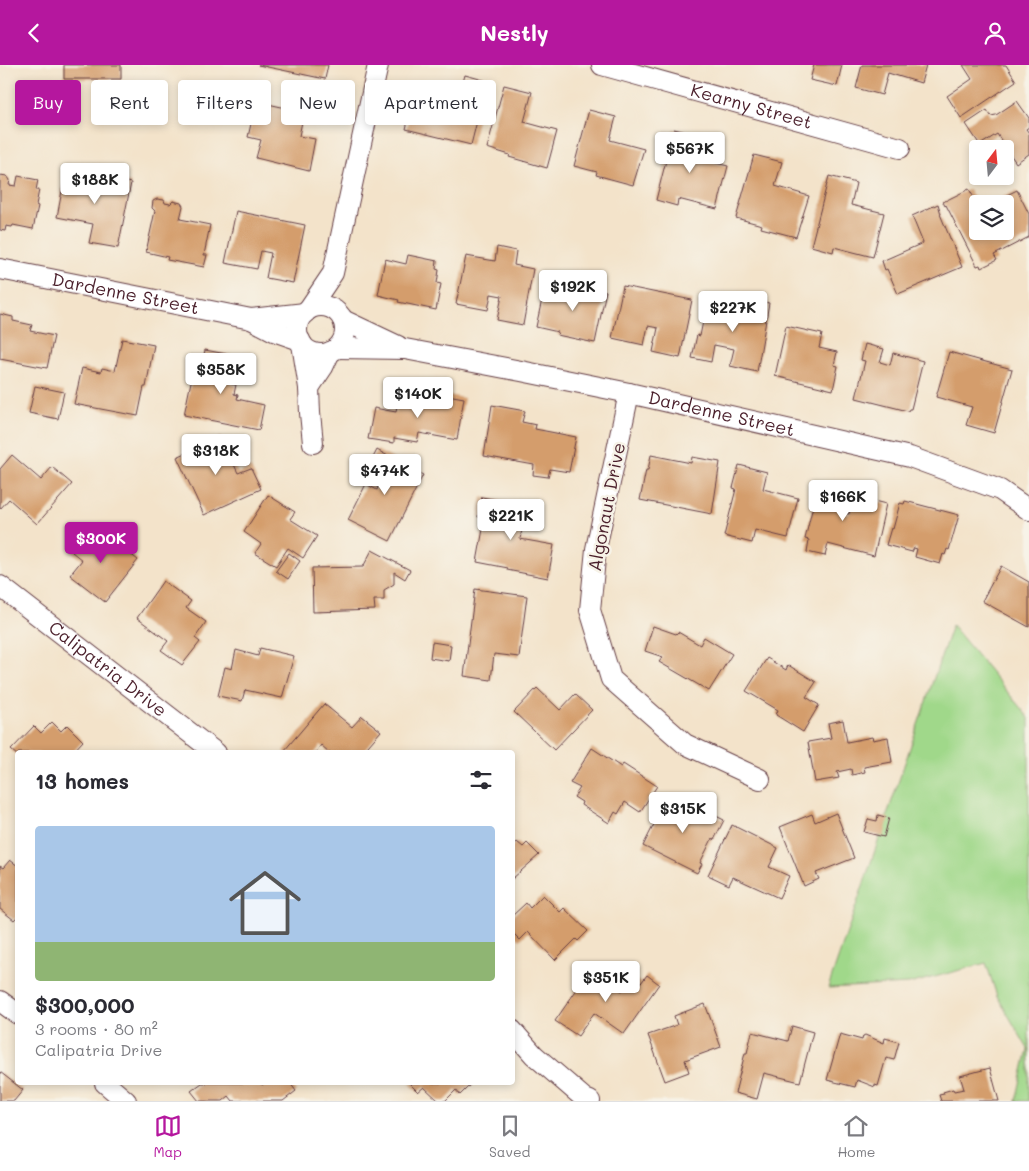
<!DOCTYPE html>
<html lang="en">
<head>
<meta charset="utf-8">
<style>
  body { margin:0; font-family:Mali,sans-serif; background:#f2f2f3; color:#2b2b33; height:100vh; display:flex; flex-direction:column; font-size:19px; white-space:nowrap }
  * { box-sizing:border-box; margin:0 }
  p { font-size:16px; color:#7c7c81 }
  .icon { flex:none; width:28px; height:28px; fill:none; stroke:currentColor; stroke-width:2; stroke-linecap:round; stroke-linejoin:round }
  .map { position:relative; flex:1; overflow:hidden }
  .panel { position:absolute; left:15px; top:685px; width:500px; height:335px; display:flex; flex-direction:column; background:#fff; border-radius:5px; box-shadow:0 2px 8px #0003 }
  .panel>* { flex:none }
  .top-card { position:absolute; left:15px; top:15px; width:500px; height:45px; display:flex; gap:10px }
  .needle { width:32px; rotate:16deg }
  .fabs { position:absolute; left:969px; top:75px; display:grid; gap:10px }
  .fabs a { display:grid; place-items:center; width:45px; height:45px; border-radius:5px; background:#fff; box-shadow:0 2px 8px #0003; font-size:25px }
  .price { position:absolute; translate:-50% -42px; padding:0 11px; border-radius:5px; background:#fff; color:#222; font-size:16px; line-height:32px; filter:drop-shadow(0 1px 2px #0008) }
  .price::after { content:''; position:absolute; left:50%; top:30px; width:15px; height:11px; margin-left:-8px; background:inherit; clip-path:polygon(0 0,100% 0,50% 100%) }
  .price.active { background:#b5179e; color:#fff }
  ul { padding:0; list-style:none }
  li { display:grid; align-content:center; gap:10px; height:265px; padding:0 20px }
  li span { display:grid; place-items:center; height:155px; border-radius:5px; color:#555 }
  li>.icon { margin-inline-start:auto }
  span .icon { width:90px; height:90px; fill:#fffc; stroke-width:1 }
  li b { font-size:21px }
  h2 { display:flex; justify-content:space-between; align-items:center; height:60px; padding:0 20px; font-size:21px }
  .tag { padding:0 18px; border-radius:5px; background:#fff; box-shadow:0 2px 8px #0003; font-size:18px; line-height:45px }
  .tag.active { background:#b5179e; color:#fff }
  header { display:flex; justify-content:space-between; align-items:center; height:65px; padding:0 20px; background:#b5179e; color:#fff; font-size:22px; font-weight:800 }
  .tab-bar { display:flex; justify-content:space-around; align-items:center; height:70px; border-top:1px solid #e1e1e2; background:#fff; font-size:14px; color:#7c7c81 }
  .tab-bar a { display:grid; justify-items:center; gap:2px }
  .tab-bar .active { color:#b5179e }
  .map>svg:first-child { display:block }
  .green { fill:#a0d88a; stroke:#757c5a }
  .building { fill:#d49d6c }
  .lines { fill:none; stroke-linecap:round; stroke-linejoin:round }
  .minor-casing { stroke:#633c43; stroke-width:22 }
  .minor { stroke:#fff; stroke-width:20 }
  .labels { text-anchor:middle; stroke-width:5; stroke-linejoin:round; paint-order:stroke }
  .street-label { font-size:18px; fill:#4a1f2b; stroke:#f7f3e8 }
</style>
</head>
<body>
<header><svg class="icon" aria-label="back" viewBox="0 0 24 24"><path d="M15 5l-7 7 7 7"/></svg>Nestly<svg class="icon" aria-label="person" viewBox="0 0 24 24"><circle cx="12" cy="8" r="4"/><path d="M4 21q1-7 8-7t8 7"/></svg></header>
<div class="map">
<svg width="1029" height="1036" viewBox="0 0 1029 1036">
  <rect width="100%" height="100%" fill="#f7f3e8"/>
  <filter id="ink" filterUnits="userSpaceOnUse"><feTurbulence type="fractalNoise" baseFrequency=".02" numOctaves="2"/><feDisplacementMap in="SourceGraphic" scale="10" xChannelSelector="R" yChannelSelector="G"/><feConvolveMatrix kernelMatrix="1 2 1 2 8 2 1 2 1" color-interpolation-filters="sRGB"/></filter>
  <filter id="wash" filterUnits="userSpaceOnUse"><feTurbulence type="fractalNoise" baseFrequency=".0096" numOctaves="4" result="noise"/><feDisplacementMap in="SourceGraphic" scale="20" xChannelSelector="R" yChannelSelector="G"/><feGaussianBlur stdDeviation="1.12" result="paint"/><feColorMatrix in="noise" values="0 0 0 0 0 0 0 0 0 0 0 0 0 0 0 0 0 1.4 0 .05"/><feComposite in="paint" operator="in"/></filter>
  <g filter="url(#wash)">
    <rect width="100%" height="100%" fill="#f3e3ca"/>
    <path class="green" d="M952 560 1029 653V1036H1016L1028 984 997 931 986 898 909 919 828 923Z"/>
    <g id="blocks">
      <path class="building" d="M64 0H121V14H64Z
        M258 0H328L325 14Z
        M814 0H842L837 21 810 15Z
        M862 0H926L921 18 888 8 882 30 856 23Z
        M963 0H1006L1016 16 961 53 947 31 972 14Z
        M465 10 491 17 483 49 479 48 471 80 406 64 415 28 457 39Z
        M504 20 532 27 524 57 557 66 547 103 509 92 510 90 487 83Z
        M1017 36 1029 53V62L1026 64 1029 68V89L1016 98 997 69 980 80 966 59 987 45 991 51 996 50Z
        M268 39 304 47 299 71 315 74 309 106 256 93 261 75 248 72 253 50 265 53Z
        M589 45 616 52 610 75 644 84 633 120 596 110 597 107 574 101Z
        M674 64 702 71 696 93 728 101 717 144 678 134 677 141 656 135Z
        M754 90 782 97 775 121 809 131 796 172 761 163 762 160 736 153Z
        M73 102 91 106 90 110 131 118 118 183 89 178 93 159 57 152 66 105 72 107Z
        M0 110 7 111 10 115 9 120 16 121 18 111 38 115 36 125H39L36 140 38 141 33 164 13 160 12 162 6 161 5 166 0 165Z
        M829 111 856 118 851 140 884 148 873 192 834 182 833 187 811 181Z
        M969 124 978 140V166H1005V139H989L1017 125 1029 149V172L994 190 997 195 981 203 980 200 977 201 946 140 945 141 943 137Z
        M157 134 164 135 165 138 170 139 173 136 181 138 183 141 180 154 210 160 204 190H207L204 202 167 195 168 192 146 187 155 146 152 143 153 136Z
        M938 139 941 149H940L962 202 898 229 887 204 885 205 882 196 923 178 912 151Z
        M236 146 305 160 293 218 266 213 271 188 261 186 257 204 225 198Z
        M497 182 516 186 514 200 533 204 523 260 497 255 502 231 491 229 488 245 456 239 466 191 495 196Z
        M408 190 437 196 436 204 439 205 437 218 441 219 436 245 398 237 399 235 378 230 385 194 406 199Z
        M568 218 606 226 595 278 557 270 558 267 536 262 544 225 566 229Z
        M623 221 692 235 680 293 653 287 658 263 648 261 644 280 612 273Z
        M750 234 769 238 757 307 730 301 734 284 714 280 711 297 692 293 697 270 700 271 707 237 748 246Z
        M0 249 13 252V256L32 260 30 266 54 271 47 303 0 294Z
        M786 261 822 269 819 283 837 287 834 300 838 301 833 325 775 311Z
        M122 274 154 280 146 322H144L138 351 74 339 82 303 101 307 102 303 115 306Z
        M865 279 884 284 880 297 890 300 893 288 923 296 911 344H909L908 346 856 333 865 296 861 295Z
        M205 285 237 291 231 319 236 320 234 329 238 330 237 334 264 340 259 365 184 350 192 312 199 313Z
        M949 287 1012 304 994 368 966 360 972 342 936 332Z
        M35 321 64 327 58 354 29 348Z
        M442 329 464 333 457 375 419 368 417 377 394 373V378L368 374 374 343 396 347 398 332 422 336 423 331 442 334Z
        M492 340 525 346 522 357 536 360 535 364 576 372 569 407 550 404 548 412 533 410 534 400 484 391Z
        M221 372 238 408 251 403 261 424 204 450 177 392Z
        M377 385 423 410 390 476 348 455 366 419 377 425 378 422 362 414Z
        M12 390 41 415 52 402 72 419 37 459 9 434 0 444V404Z
        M651 390 691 398 692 392 720 397 712 449 640 435 646 405H648Z
        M739 400 767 407 763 424 798 433 788 473 755 465 752 478 724 471 736 424 733 423Z
        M819 416 846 423 840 447 849 449 854 431 886 439 874 491 828 479 825 491 807 487 809 475 805 474Z
        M268 430 295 447 290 454 317 471 303 493 288 483 276 501 255 488 261 479 244 467Z
        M482 432 524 440 520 459 523 460 520 474 554 480 548 513 507 505 508 503 477 497 485 453 478 452Z
        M905 436 959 450 949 485 947 484 945 490 943 489 940 499 915 492 917 484 914 483 912 487 886 480 891 463 893 464 900 438 904 439Z
        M93 460 138 495 105 537 70 510 82 495 72 487Z
        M372 485 410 505 405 514 394 507V519L384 525V535H374L375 545 313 547 312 503 363 502Z
        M289 488 300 496 288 514 276 506Z
        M1001 501 1029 517V562L982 536Z
        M163 516 191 536 186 543 206 557 195 573 200 577 182 600 161 585 168 576 137 553Z
        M475 524 527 531 519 592 494 589 491 615 464 611Z
        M653 561 676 569 678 567 700 580 704 572 732 589 709 626 659 597 663 592 645 586Z
        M432 577 451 580 449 596 430 593Z
        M260 583 294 591 282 633 245 625 242 636 218 631 225 602 232 604 236 585 258 591Z
        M767 593 786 605 788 600 816 617 806 632 819 640 803 667 776 650 778 645 746 626Z
        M537 623 560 645 575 629 592 645 554 685 514 647Z
        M324 639 352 662 362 651 381 666 362 688H330L321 680 315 688H286L284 686Z
        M843 655 847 677 872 672 873 675 888 672 892 697 864 702 865 707 852 710 851 704 837 707 839 713 815 717 808 677 831 673 828 658Z
        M52 657 61 666 67 660 83 676 72 688H18V691L11 685 34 661 41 668Z
        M592 683 621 702 623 699 657 721 640 747 625 737 618 749 615 747 609 758 581 740 582 737 574 732 580 723 570 718Z
        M668 732 690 743 692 739 724 755 714 775 712 774 700 798 702 799 697 808 643 781Z
        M836 748 854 793 816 808 819 814 804 821 780 762 812 749 815 757Z
        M878 750 889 753 884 772 864 767 868 754 877 756Z
        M732 760 778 783 769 802 789 811 779 833 733 812 729 820 708 810Z
        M517 777 523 782 527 778 539 790 512 814V781Z
        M10 795 18 801V851L14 855 0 844V801L3 803Z
        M543 830 560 847 564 843 588 866 578 876 576 874 555 895 528 867 520 875 512 867V851L526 838 530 843Z
        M591 904 622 926 632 912 641 918 647 910 659 919 624 969 594 948 578 971 555 956Z
        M705 939 721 982 685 995 689 1007 665 1016 648 970 677 960 674 951Z
        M792 961 813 967 800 1017 764 1008 757 1034 735 1028 745 988H747L752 967 788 976Z
        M840 969 862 975 863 971 865 970 884 978 885 973 899 977 894 995 886 993 878 1021 875 1020V1022L857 1015 855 1022 827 1015Z
        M990 1003 999 1036H941L939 1030 944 1029 943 1027 953 1024 954 1026 964 1024 960 1011Z
        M0 1007 23 1025 14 1036H0Z
        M202 1018H260L262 1020 265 1018H290L296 1026 283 1036H233L229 1031 223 1036H199L191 1026Z
        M409 1018H472L460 1030 456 1025 445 1036H439L424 1022 418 1027Z"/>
    </g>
  </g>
  <g filter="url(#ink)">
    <use href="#blocks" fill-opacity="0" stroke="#633c43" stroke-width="1"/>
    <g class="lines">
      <g class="minor-casing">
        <g id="minor">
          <path id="s1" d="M602 0 900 83"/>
          <path id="s2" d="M0 204 251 254 274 266 300 275"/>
          <circle cx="321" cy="265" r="24"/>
          <path d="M308 245 333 208 378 0"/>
          <path d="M251 254 305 248"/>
          <path d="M343 255 398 281"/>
          <path d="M302 279 309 323 310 348 313 378"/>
          <path id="s3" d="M337 283 405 284 521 306 629 328 910 392 1000 425 1029 445"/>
          <path d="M309 323 323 302 330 287"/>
          <path d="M629 328 596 484 590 545 611 614 685 679 760 714"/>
          <path id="s4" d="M0 521 216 688"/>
          <path d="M0 936 18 949"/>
          <path d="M512 965 534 990 585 1034 590 1036"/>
          <path d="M105 1018 126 1036"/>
        </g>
      </g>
      <use href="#minor" class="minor"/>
    </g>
  </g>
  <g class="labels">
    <g class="street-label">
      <text dy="6" stroke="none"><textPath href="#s1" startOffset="155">Kearny Street</textPath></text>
      <text dy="6" stroke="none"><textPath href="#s2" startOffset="128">Dardenne Street</textPath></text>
      <text dy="6" stroke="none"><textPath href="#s3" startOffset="391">Dardenne Street</textPath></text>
      <text transform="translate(607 442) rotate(-79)" y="6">Algonaut Drive</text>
      <text dy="6" stroke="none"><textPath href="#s4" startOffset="136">Calipatria Drive</textPath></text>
    </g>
  </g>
</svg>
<div class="fabs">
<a><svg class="needle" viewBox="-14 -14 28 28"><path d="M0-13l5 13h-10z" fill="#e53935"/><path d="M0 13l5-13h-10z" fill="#7c7c81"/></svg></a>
<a><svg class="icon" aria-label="layers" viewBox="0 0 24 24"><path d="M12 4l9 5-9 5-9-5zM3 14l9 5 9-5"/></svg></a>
</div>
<b class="price" style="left:690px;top:109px">$567K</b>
<b class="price" style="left:95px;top:140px">$188K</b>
<b class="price" style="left:573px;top:247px">$192K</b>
<b class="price" style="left:733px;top:268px">$227K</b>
<b class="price" style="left:221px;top:330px">$358K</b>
<b class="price" style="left:418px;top:354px">$140K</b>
<b class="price" style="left:216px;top:411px">$318K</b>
<b class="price" style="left:385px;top:431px">$474K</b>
<b class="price" style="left:843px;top:457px">$166K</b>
<b class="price" style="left:511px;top:476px">$221K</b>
<b class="price active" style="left:101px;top:499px">$300K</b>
<b class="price" style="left:683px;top:769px">$315K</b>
<b class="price" style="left:606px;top:938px">$351K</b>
<div class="top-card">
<a class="tag active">Buy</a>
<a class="tag">Rent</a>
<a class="tag">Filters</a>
<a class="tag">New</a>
<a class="tag">Apartment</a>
</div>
<section class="panel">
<h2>13 homes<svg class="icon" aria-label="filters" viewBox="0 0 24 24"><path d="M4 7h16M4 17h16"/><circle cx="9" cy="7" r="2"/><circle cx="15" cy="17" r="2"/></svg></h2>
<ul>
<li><span style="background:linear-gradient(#a9c7e8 75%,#8fb573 0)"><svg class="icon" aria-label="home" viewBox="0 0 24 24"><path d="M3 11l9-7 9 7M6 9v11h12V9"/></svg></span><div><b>$300,000</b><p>3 rooms · 80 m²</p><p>Calipatria Drive</p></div></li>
</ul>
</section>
</div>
<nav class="tab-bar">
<a class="active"><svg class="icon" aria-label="map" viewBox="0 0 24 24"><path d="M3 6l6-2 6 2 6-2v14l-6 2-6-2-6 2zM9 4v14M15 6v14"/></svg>Map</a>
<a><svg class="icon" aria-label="saved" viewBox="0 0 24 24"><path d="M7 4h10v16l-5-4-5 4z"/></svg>Saved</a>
<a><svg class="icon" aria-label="home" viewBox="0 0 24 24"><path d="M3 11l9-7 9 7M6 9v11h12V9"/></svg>Home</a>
</nav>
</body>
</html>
